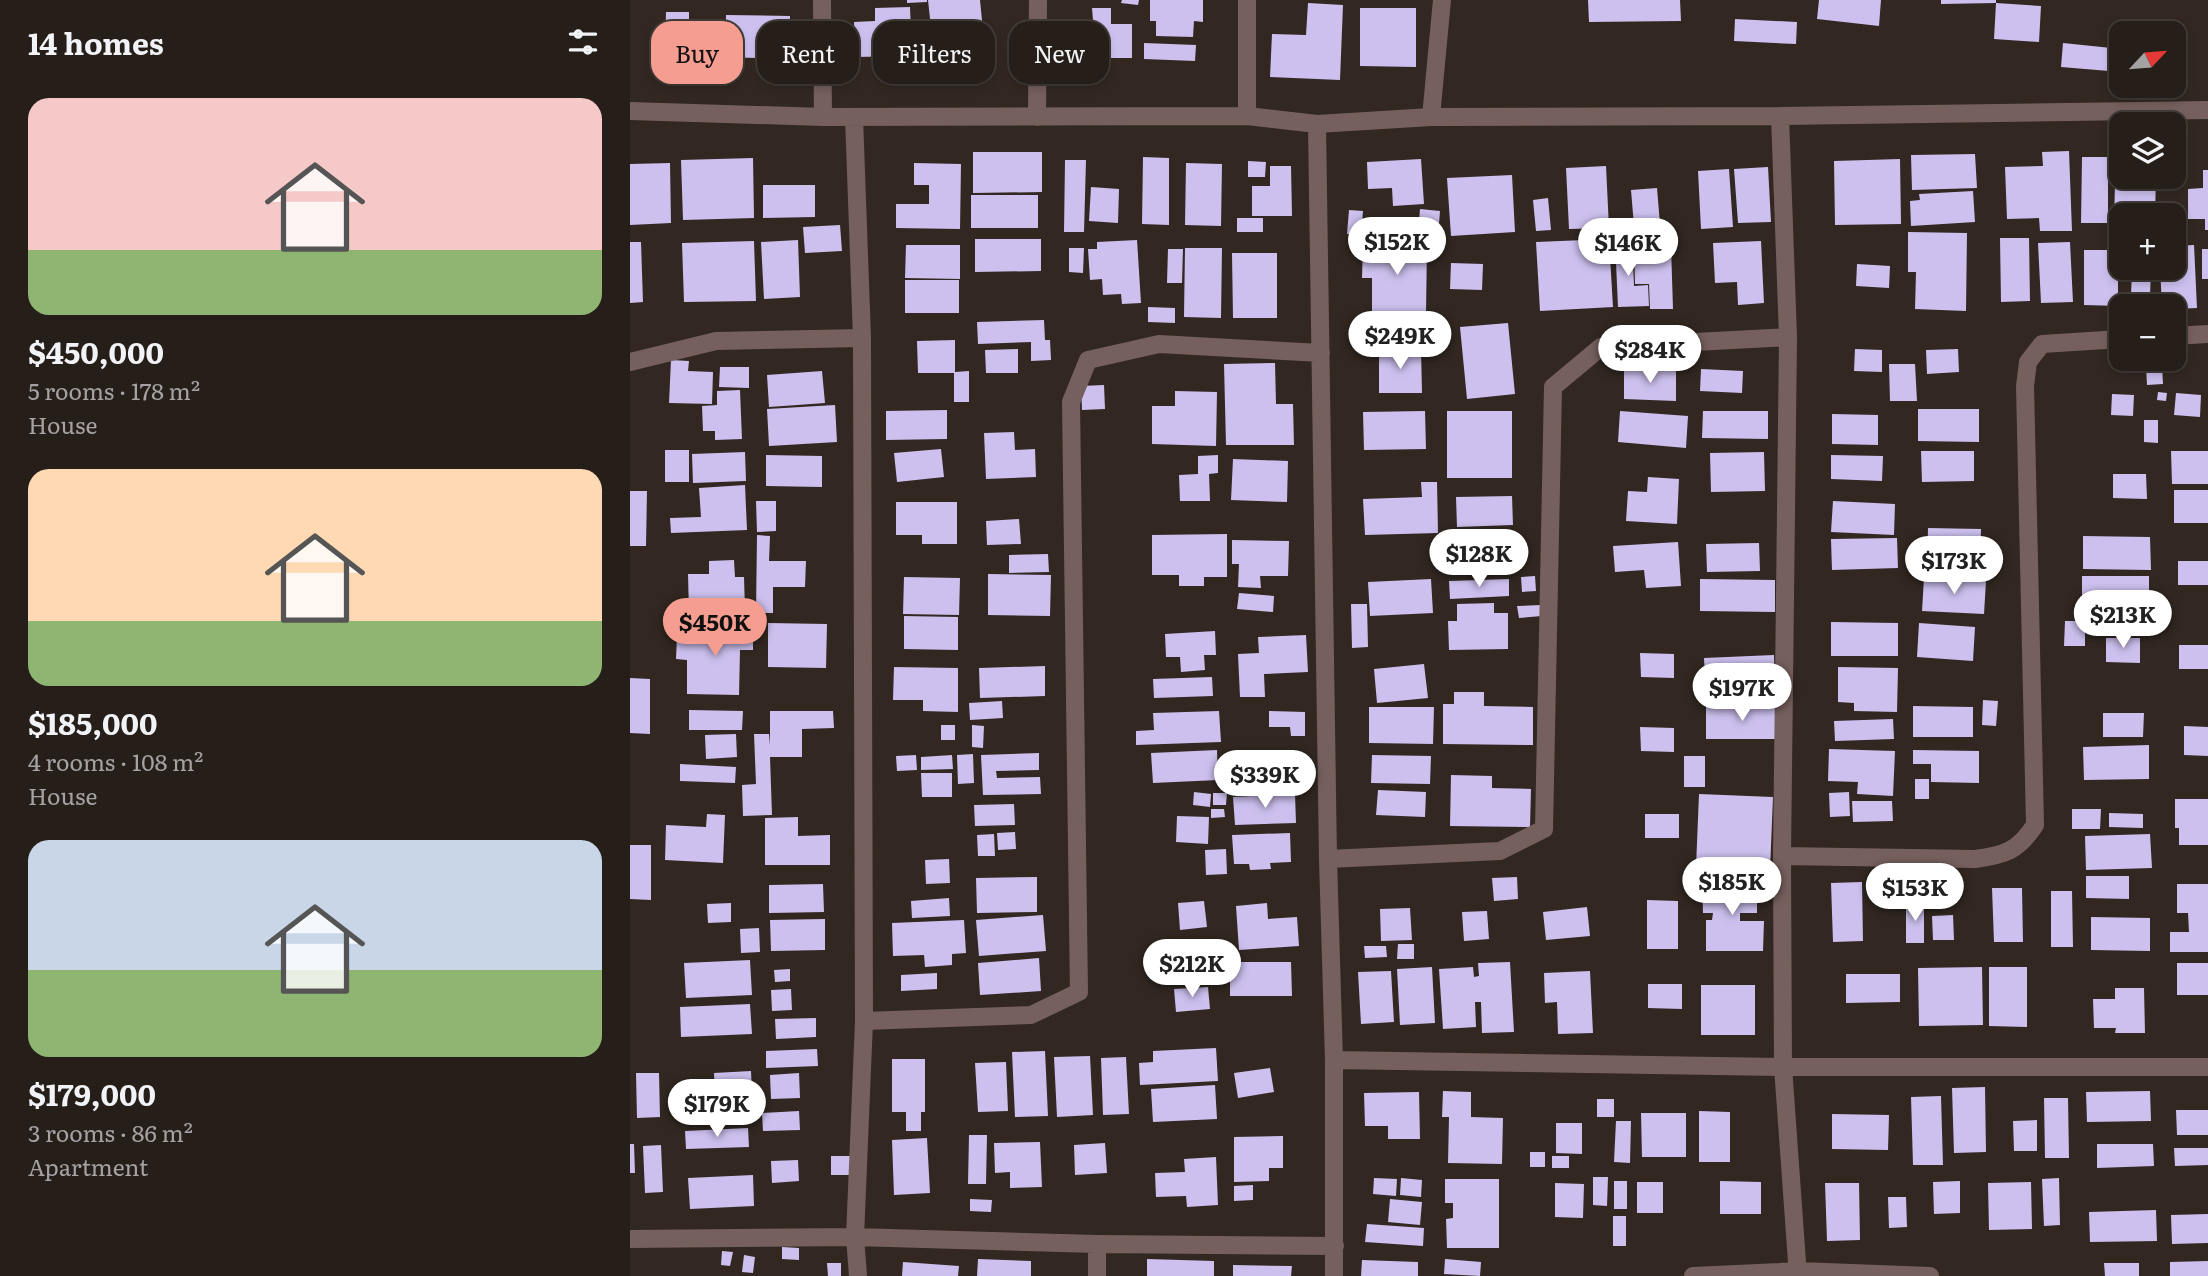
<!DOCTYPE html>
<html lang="en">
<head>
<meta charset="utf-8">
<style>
  body { margin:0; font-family:Literata,serif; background:#322b26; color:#f1f3f6; height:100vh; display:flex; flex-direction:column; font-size:26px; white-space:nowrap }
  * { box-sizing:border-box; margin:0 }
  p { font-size:23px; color:#a4a2a2 }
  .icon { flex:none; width:38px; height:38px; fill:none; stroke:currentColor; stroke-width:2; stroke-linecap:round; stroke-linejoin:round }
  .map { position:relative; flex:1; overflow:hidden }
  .side { display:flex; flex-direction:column; background:#261e19; width:630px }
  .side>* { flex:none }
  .top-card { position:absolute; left:21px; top:21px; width:665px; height:63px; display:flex; gap:14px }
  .needle { width:46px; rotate:64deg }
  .fabs { position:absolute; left:1479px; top:21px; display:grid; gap:14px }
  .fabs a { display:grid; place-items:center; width:77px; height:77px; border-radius:14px; background:#261e19; box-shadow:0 4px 10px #0003,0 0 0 2px #423c38; font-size:35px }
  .price { position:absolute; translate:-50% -60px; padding:0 16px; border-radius:24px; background:#fff; color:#222; font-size:23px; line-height:46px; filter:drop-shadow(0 2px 4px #0008) }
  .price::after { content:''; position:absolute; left:50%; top:42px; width:21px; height:16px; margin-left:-10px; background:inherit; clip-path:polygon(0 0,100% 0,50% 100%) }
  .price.active { background:#f59d90; color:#111 }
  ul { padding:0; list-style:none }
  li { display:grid; align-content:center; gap:14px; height:371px; padding:0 28px }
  li span { display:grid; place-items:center; height:217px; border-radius:21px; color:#555 }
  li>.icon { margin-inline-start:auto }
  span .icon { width:126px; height:126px; fill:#fffc; stroke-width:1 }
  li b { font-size:30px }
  h2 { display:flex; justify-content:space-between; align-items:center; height:84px; padding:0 28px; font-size:30px }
  .chip { padding:0 24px; border-radius:21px; background:#261e19; box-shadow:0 4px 10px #0003,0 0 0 2px #423c38; font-size:24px; line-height:63px }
  .chip.active { background:#f59d90; color:#111 }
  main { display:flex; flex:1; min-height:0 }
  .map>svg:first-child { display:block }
  .building { fill:#cdc0ef }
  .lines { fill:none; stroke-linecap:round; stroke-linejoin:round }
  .minor { stroke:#76605d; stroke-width:18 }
</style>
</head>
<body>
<main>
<section class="side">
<h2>14 homes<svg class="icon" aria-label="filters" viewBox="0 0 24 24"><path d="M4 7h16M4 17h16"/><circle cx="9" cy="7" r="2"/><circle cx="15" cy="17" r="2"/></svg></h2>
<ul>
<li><span style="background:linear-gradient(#f6c9c9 70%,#8fb573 0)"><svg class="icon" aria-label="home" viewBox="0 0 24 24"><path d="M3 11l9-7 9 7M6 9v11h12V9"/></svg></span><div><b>$450,000</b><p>5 rooms · 178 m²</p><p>House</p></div></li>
<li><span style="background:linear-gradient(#ffd9b3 70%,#8fb573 0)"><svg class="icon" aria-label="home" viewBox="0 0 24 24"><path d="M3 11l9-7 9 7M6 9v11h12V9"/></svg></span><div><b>$185,000</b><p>4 rooms · 108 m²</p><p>House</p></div></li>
<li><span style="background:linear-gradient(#c9d6e8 60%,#8fb573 0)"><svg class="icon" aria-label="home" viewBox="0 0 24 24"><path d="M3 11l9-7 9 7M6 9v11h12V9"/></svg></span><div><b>$179,000</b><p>3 rooms · 86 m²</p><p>Apartment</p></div></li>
</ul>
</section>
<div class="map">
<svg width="1578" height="1276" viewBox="0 0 1578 1276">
  <rect width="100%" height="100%" fill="#322821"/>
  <path class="building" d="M277 0H297V2L277 3Z
    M298 0H350L355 51 295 56 293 38 302 37Z
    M492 0H509L508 5 491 3Z
    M520 0H573V22L564 21 563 37 526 36V21H520Z
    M958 0H1050L1051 21 959 22Z
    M1189 0H1251L1249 26 1187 19Z
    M1311 0H1366V3L1311 4Z
    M678 3 713 5 710 80 640 77 642 34 676 35Z
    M1366 3 1411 6 1409 42 1364 39Z
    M280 7 282 56 225 57 224 22 245 21V8Z
    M462 8H481V24H502V58H441V21L463 20Z
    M730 8H786V67L730 66Z
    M36 12H59V25H74L73 54 35 53Z
    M96 15 160 16 159 59 95 57Z
    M1105 19 1167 22 1166 44 1104 41Z
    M514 43 566 45 565 61 514 59Z
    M1433 43 1491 49V72L1431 67Z
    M1544 60 1550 61 1548 77 1544 76Z
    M1439 151 1442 231H1410L1409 218 1377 219 1375 167 1413 166 1412 152Z
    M343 152H412V192L343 193Z
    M1345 154 1347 188 1282 190 1281 155Z
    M513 157 539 158V225L512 224Z
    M1452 157H1478V223H1451Z
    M123 158 124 218 53 220 51 160Z
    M791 159 794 204 763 206 762 188 738 189 737 162Z
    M1270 159 1271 224 1205 225 1204 161Z
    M435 160H456L454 232H434Z
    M618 161 636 162 635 177H618Z
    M40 163 41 223 0 225V164Z
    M284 163 331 164 330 229 266 228V204H299V185H284Z
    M556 163 592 164 591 226 555 225Z
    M640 166H661L662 216H622V186H640Z
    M976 166 979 228 939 229 936 168Z
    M1138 167 1141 222 1108 223 1104 169Z
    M1099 169 1103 227 1071 229 1068 171Z
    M1573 170H1578V230H1575V219H1558V189L1573 188Z
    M882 175 885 232 821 236 817 178Z
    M1506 177H1526L1525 215H1491V223H1484L1485 184H1506Z
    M133 185H185V217L133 218Z
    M461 187 489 189 488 223 459 221Z
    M1027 188 1030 224 1004 226 1001 190Z
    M1343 191 1345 222 1281 226 1280 201 1290 200 1289 194Z
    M341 195H408V228H341Z
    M918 198 921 230 906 231 903 200Z
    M790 209 810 211 808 236 788 234Z
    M719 210 733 211 731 235 717 234Z
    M607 218H633V232H607Z
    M210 225 212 251 175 253 173 227Z
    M1278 232 1337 233 1336 311 1285 309 1286 272H1278Z
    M1370 238H1399L1400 301 1371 302Z
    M345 239H411V271L345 272Z
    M979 239 983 307 910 311 906 242Z
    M168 240 170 297 134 299 131 242Z
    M507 240 511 303 492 304 491 294 473 295 472 279 460 280 458 249H467V242Z
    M985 240H1002L1004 286 1018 285 1019 306 988 307Z
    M124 241 126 301 54 302 52 243Z
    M1131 241 1134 303 1108 305 1107 282 1085 283 1083 243Z
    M0 242H11L13 302 0 303Z
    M1440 242 1443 302 1411 303 1408 243Z
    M276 245H330V279L275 278Z
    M733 245 797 246 796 312 742 311V278H732Z
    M1564 245 1567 308 1544 309V306H1532L1530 268H1544V246Z
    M1041 246 1043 309H1020L1019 284H1005L1004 247Z
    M439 248H454L453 273 439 272Z
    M555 248H592L591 318 554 317Z
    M538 249H553L552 283H537Z
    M1572 249H1578V279H1572Z
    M1454 250H1488V306L1454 305Z
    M602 253H647V318H603Z
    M821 263 853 264 852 290 820 289Z
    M1227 264 1260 266 1259 288 1226 286Z
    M1502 268H1521L1520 297 1501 296Z
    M275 280H329V313H275Z
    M518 307 545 308V323L518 322Z
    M414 320 415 340H420L421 360 401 361V342L348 344 347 322Z
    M878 323 885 394 837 399 830 327Z
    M729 327H765L766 346H729Z
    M325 340V372L339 371V402H324V373H288L287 341Z
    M388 349V373H356L355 350Z
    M791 349 792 393H749V350Z
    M1225 349 1252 350V372L1224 371Z
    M1328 349 1329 372 1297 374 1296 350Z
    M41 360 59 361 58 371 83 372 82 404 39 403Z
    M645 363 646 404H663L664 445H596L594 364Z
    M1259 364H1285L1287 401H1260Z
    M1516 366H1532L1533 384 1517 385Z
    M90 367H119V388L89 387Z
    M1071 369 1113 371 1112 393 1070 391Z
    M994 370 1046 371V401L994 399Z
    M192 371 195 403 139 407 137 375Z
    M474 385 475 409 452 410 451 386Z
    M110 390 112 439 85 440V431H73L72 406 87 405V391Z
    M545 391 587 392 586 446 522 444V406H545Z
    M1528 392 1537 393 1536 401 1527 400Z
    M1546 393 1571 395 1570 417 1544 415Z
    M1482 394 1504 395 1503 416 1481 415Z
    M205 405 207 442 139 446 137 409Z
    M1288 409H1349V442L1288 441Z
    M317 410V439L256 440V411Z
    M795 411 796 449 734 450 733 412Z
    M817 411H882V478H817Z
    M990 411 1058 416 1056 448 988 442Z
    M1073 411H1138V439L1072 438Z
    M1202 414 1248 415V445L1202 444Z
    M1514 420H1528V443L1514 442Z
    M384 432 385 450 405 449 406 477 356 479 354 433Z
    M311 449 314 477 267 482 264 453Z
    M35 450H59V482H35Z
    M1291 451H1344V481L1292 482Z
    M1541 451H1578V484H1542Z
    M115 452 116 481 63 483 62 454Z
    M1134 452 1135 491 1081 492 1080 453Z
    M136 455 192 456V487L136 486Z
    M588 455V473L579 474 580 501H550L549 475 568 474V456Z
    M1201 455 1253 456 1252 481 1201 479Z
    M603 459 658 461 657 502 601 500Z
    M1483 474H1516L1517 499 1483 498Z
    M1018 477 1049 479 1047 524 996 521 998 491 1017 492Z
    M791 482H807L808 533 735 535 733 499 792 497Z
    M115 485 117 530 41 533 40 518 71 517 69 488Z
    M1544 490H1578V523H1544Z
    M0 491H17L16 546H0Z
    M882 496 883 525 827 527 826 497Z
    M126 501H146V531L127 532Z
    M1203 501 1265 504 1264 535 1201 532Z
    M266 502H327V544H292V535H266Z
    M389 519 391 544 357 545 356 521Z
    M1298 528 1351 529 1350 566 1297 565Z
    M824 531H876V565H824Z
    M597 534V577H574V586H549V575H522V535Z
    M127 535 140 536 139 561H176L175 587H143V613H126Z
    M1453 536 1520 537 1521 570 1453 569Z
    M1267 538 1268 568 1202 570 1201 539Z
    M602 540 659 541 658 576H630L631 588 608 587 609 564H602Z
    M1048 542 1051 586 1016 588 1014 570 985 572 983 546Z
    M1129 543 1130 571 1077 572 1076 544Z
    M418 554 419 572 379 573V555Z
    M104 560 105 577H114L115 611 59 613 58 574H79V561Z
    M1548 561H1578V585H1548Z
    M358 574 421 575 420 616 358 615Z
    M905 576 906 591 892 592 891 577Z
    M1452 576H1519V609H1452Z
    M274 577 330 578 329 615 273 614Z
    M1294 578 1356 581 1354 614 1292 611Z
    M801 579 803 613 740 616 738 582Z
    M879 579V596L820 599 819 581Z
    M1070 579 1145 580V612L1070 611Z
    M609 593 644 596 643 612 607 609Z
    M864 603V613H878V649L819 650 818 621H827V604Z
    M721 604H737L738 647 722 648Z
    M911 605 912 616 889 618 887 606Z
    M274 616 328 617V650L274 649Z
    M1435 621H1455V646H1434Z
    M77 622 123 623V650H110L109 695 57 694V660L46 659 47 636 77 637Z
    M1201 622 1268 623V656H1201Z
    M138 623 197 624 196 668 138 667Z
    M1289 623 1345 627 1343 661 1287 657Z
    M585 631 586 655H574L575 670 551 672 550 657H536L535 634Z
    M676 635 678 672 634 674 635 697H610L608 654 629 653 628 637Z
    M1476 638H1510V663L1476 662Z
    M1549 645H1578V669H1549Z
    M1010 653 1044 654V678L1011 677Z
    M1144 655 1145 693 1076 696 1074 658Z
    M794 664 798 698 747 703 744 669Z
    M415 666V696L350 698 349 668Z
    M264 667 328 668V712L293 711V700H263Z
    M1208 667 1268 668 1267 712 1224 711V703L1208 702Z
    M582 677 583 696 524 698 523 679Z
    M0 678 20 679V734L0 733Z
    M824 692H854V706L903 707V745L813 744V704H824Z
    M1353 700 1368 701 1366 726 1352 725Z
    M372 701 373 718 340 720 339 703Z
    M1283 706 1343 707V737H1283Z
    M739 707H804L803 744 739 743Z
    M1076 707H1147V739H1076Z
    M59 710 113 711 112 730H59Z
    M140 711H203L204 728 172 729V757H140L142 815 113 816 112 785 126 784 124 734H139L140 745Z
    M589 711 591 742 506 745V731L524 730 523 713Z
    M639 711 675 712V736H661L660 727H639Z
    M1473 713H1514L1513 737H1473Z
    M1263 719 1264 739 1205 741 1204 721Z
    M311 725H325V740H311Z
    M342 725 354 726 353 748 342 747Z
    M1554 726 1578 727V756L1554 755Z
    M1010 727 1044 728V752L1011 751Z
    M106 734 107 757 76 759 75 735Z
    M1519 745V779L1454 780 1453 747Z
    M1199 749 1265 751 1263 796 1227 794 1228 782 1198 781Z
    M587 750 588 780 523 783 521 753Z
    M1283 750 1349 751V783L1301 782V764H1283Z
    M409 753V770L366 771 367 778 410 777 411 794 353 795 351 755Z
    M343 754 344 783 328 784 327 755Z
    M286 755 287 770 267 771 266 756Z
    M322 755 323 769 291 770V757Z
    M742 755 801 756 800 784 741 783Z
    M1054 756H1075V787H1054Z
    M50 764 106 767 105 783 50 781Z
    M291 773H322V797H292Z
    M821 775 862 776V788L901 789 900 827 820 826Z
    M1285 779H1299V799H1285Z
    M748 790 796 792 795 817 746 815Z
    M564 792 581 794 580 807 563 805Z
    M1219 792 1220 816 1200 817 1199 793Z
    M583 793H597L596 805H583Z
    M665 794 666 823 605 825 603 797Z
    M1069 794 1143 797 1140 870 1066 867Z
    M1545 799H1578V845H1549V828H1545Z
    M1222 801H1262L1263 821 1223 822Z
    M384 804 385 825 345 826 344 805Z
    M581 809H594L595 817 581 818Z
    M1442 809H1471L1470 829H1442Z
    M1479 813 1513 814V828L1479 827Z
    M77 814 95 815 93 863 35 860 36 825 76 827Z
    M1015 814H1049V838H1015Z
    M547 816 579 817 578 844 546 842Z
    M168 817V836L200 835V865H135V818Z
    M385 832 386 849 368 850 367 833Z
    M660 833 661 862 640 863 641 869 620 870 619 864H604L602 835Z
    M364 834 365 856H348L347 835Z
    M1520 834 1522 868 1456 870 1455 836Z
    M0 845H21V900L0 899Z
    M596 849 597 874 576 875 575 850Z
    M319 859 320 883 296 884 295 860Z
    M1456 876H1499V899L1456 898Z
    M407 877V912L347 913 346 878Z
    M887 877 888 899 864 901 862 878Z
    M1072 882 1127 883V913H1110V921H1134L1133 951H1076V920H1082L1083 913H1073Z
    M1232 882 1233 941 1203 942 1201 883Z
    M193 884 194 912 139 913V885Z
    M1547 884H1578V952H1540V932H1559L1558 913H1547Z
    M1362 888H1392L1393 942H1364Z
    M1421 891H1442L1443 947H1421Z
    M319 898 320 916 282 918 281 901Z
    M1017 900 1048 901V949H1017Z
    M574 901 577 927 550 930 548 903Z
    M101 903V922L78 923 77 904Z
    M637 903 638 919 667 917 669 946 609 950 606 906Z
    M1276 903H1294V943H1276Z
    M957 907 960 936 916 940 913 912Z
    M780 908 782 940 751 941 750 909Z
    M857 911 859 939 834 941 832 912Z
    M413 915 416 951 349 956 346 920Z
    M1323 915 1324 940H1303L1302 916Z
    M1461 917 1520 918V951L1461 950Z
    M195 919V950L141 951 140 920Z
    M334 920 336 953 322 954V965L295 967 294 955 263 956 262 923Z
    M129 928 130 952 111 953 110 929Z
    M768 944H784V959H767Z
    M734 946H756L757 957 735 958Z
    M409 958 411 991 350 995 348 963Z
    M120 960 122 995 56 998 54 963Z
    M600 962H661L662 996H600Z
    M880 962 884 1032 852 1033 851 1002H845L846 1027 813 1029 809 969 843 967 844 977 849 976 848 963Z
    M1547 963H1578V995H1547Z
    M802 967 805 1023 770 1025 767 969Z
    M1352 967 1353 1025 1289 1026 1288 968Z
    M1359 967H1397V1027L1359 1026Z
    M160 969V981L145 982 144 970Z
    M761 971 764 1022 731 1024 728 972Z
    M960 971 963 1033 928 1034 927 1002 915 1003 914 973Z
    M307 973V989L271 991V975Z
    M1216 974H1270V1002L1216 1003Z
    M1018 984H1052V1009L1018 1008Z
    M1071 985H1125V1035H1071Z
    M578 987 580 1009 546 1012 544 989Z
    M1485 988H1514L1515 1033H1485L1486 1028H1464L1463 999H1485Z
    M161 989 162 1010 142 1011 141 990Z
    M120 1004 122 1034 51 1037 50 1007Z
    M186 1018V1037L146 1039 145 1019Z
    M586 1048 588 1081 510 1085 509 1063 523 1062V1051Z
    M187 1049 188 1066 136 1068V1051Z
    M415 1051 418 1116 385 1117 382 1052Z
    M460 1056 463 1115 427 1117 424 1057Z
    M496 1057 499 1114 473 1115 471 1058Z
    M262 1059H295V1112H291V1131H276V1112H262Z
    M376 1062 378 1111 348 1112 345 1063Z
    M640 1068 644 1092 608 1098 604 1073Z
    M121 1071 122 1094 85 1096 84 1073Z
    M6 1073H29L30 1117 7 1118Z
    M169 1073 170 1098 141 1099 140 1075Z
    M585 1085 587 1119 523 1122 521 1089Z
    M1355 1087 1356 1152 1324 1153 1322 1088Z
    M813 1091 841 1092V1117L873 1118 872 1164 818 1163 819 1117H812Z
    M1520 1091 1521 1121 1457 1122 1456 1092Z
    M789 1092 790 1139H758V1126H735L734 1093Z
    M1311 1096 1313 1165H1283L1281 1097Z
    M1414 1098H1438L1439 1158H1415Z
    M967 1099H984V1117H967Z
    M1546 1110H1578V1135H1547Z
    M169 1111 170 1130 133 1131 132 1113Z
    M1069 1111 1100 1112V1162H1069Z
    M1011 1113H1056V1157H1012Z
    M1202 1114 1259 1115 1258 1150 1202 1149Z
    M1407 1120V1151H1384L1383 1121Z
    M986 1121H1001L1000 1163 984 1162Z
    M926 1123H952V1154L926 1153Z
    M118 1128 119 1147 56 1149 55 1131Z
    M339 1135H357L356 1184H338Z
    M653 1136V1168H639V1181L604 1182V1137Z
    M297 1138 300 1193 264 1195 262 1140Z
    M410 1142 412 1187 380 1188V1172L365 1173 364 1143Z
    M475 1143 477 1173 445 1175 444 1145Z
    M0 1144H4L5 1173H0Z
    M1467 1144H1523L1524 1166 1467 1168Z
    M31 1145 33 1192 15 1193 13 1146Z
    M1544 1148H1578V1165L1545 1166Z
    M900 1152H915V1167H900Z
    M201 1156H220V1175H201Z
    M922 1156H939V1168H922Z
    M586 1157 588 1205 557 1207 556 1196 526 1197 525 1173 555 1172 554 1159Z
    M168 1160 169 1181 142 1183 141 1161Z
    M123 1175 124 1206 60 1209 58 1178Z
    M963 1177H978L977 1206 963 1205Z
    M744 1178 767 1179 766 1196 743 1194Z
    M771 1178 792 1180 791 1197 770 1195Z
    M1429 1178 1430 1225 1414 1226 1412 1179Z
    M815 1179H869V1248H817L816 1219 823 1218V1203H815Z
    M984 1181H997V1209H984Z
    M1090 1181 1131 1182V1214H1090Z
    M1330 1181V1213L1304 1214 1303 1182Z
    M1007 1182H1033V1213H1007Z
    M1401 1182 1402 1229 1359 1230 1358 1183Z
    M925 1183 954 1184 953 1218 925 1217Z
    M1195 1183H1229L1230 1240 1197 1241Z
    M623 1185V1200L604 1201V1186Z
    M1258 1197H1276L1277 1227 1259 1228Z
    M340 1199 362 1200 361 1212 340 1211Z
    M760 1199 792 1202 790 1225 758 1222Z
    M1526 1210 1527 1241 1460 1242 1459 1212Z
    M1578 1214V1243L1542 1244 1541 1215Z
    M983 1216H996V1246H983Z
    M737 1224 794 1228 793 1246 735 1242Z
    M152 1247 169 1248V1260L152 1259Z
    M92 1251 103 1252 100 1266 91 1265Z
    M114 1255 125 1257 123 1273 112 1272Z
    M348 1259 401 1261V1276H347Z
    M517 1259 584 1261V1276H517Z
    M815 1259 851 1262 850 1276 814 1274Z
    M732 1260 788 1262V1276H731Z
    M1578 1261V1276H1540V1262Z
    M273 1262 329 1266 328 1276H272Z
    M197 1263H211V1276H198Z
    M1474 1263H1509V1276H1475Z
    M603 1265 662 1266 661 1276H603Z"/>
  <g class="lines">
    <path class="minor" d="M192 0 193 117
      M0 111 193 117 617 116 687 124 801 117 1150 116 1578 110
      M617 116V0
      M1150 116 1158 337 1152 856 1153 1067 1168 1276
      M224 117 232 338 234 1021 225 1237 228 1276
      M407 117 408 0
      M801 117 812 0
      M687 124 698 859 704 1060V1276
      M1544 336 1578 334
      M0 362 86 341 232 338
      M1152 856 1345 859C1375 855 1388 851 1405 825L1395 386 1398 362 1412 344 1491 339
      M698 859 870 851 914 829 923 387 971 347 1158 337
      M234 1021 401 1015 449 992 441 402 458 360 529 344 691 353
      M704 1060 1153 1067H1578
      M0 1239 225 1237 467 1244 705 1246
      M467 1244V1276
      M1063 1276 1169 1271 1300 1276"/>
  </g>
</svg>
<div class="fabs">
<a><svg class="needle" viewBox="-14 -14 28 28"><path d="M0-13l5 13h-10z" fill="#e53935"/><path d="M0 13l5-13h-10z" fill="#a4a2a2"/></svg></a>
<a><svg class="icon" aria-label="layers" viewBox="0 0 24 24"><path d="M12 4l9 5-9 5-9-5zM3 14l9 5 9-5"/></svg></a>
<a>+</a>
<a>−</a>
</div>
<b class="price" style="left:767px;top:277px">$152K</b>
<b class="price" style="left:998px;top:278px">$146K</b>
<b class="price" style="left:770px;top:371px">$249K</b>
<b class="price" style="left:1020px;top:385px">$284K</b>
<b class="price" style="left:849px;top:589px">$128K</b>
<b class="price" style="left:1324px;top:596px">$173K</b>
<b class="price" style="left:1493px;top:650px">$213K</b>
<b class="price active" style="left:85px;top:658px">$450K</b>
<b class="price" style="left:1112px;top:723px">$197K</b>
<b class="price" style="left:635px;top:810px">$339K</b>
<b class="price" style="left:1102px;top:917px">$185K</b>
<b class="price" style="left:1285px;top:923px">$153K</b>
<b class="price" style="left:562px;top:999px">$212K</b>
<b class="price" style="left:87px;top:1139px">$179K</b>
<div class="top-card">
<a class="chip active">Buy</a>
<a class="chip">Rent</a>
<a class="chip">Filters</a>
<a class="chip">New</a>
</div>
</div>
</main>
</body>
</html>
